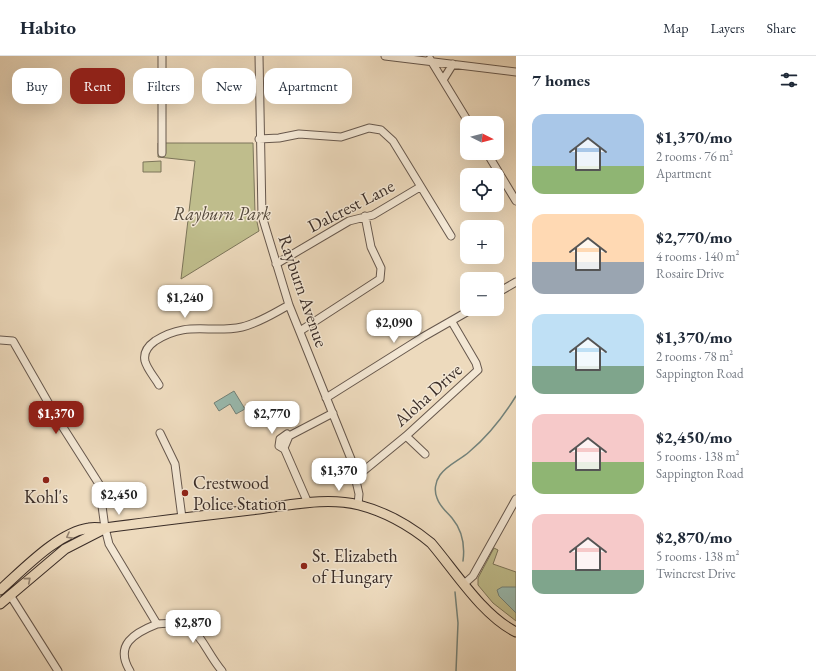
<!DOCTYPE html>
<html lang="en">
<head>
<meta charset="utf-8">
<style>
  body { margin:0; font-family:"EB Garamond",serif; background:#f2f2f3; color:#1f2937; height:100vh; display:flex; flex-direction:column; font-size:15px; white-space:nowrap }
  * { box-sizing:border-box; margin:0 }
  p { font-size:13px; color:#747a83 }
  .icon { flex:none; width:22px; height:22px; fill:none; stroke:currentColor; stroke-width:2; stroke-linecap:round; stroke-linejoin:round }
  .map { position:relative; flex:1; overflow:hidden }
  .panel { display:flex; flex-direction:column; background:#fff; width:300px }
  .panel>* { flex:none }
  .top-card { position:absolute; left:12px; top:12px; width:380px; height:36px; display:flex; gap:8px }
  .needle { width:26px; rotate:96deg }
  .controls { position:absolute; left:460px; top:60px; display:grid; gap:8px }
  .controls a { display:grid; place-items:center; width:44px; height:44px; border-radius:8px; background:#fff; box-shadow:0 4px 16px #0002; font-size:20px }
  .price { position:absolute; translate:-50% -34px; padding:0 9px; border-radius:8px; background:#fff; color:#222; font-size:13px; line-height:26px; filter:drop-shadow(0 1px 2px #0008) }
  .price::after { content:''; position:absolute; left:50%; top:24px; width:12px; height:9px; margin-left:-6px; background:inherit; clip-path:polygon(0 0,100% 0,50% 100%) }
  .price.active { background:#8f2418; color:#fff }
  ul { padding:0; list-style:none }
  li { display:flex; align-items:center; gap:12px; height:100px; padding:0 16px }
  li span { display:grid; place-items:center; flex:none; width:112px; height:80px; border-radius:12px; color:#555 }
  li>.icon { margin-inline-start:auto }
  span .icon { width:48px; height:48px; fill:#fffc; stroke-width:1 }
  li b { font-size:17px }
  h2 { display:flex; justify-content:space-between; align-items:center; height:48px; padding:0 16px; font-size:17px }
  .pill { padding:0 14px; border-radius:12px; background:#fff; box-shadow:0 4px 16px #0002; font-size:14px; line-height:36px }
  .pill.active { background:#8f2418; color:#fff }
  header { display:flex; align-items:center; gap:24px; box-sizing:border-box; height:56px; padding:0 20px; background:#fff; border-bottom:1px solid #e0e1e3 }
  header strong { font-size:19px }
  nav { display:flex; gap:22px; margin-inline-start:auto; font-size:14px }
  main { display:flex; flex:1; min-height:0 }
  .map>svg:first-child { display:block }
  .park { fill:#bfbd8c; stroke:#7c755a }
  .water { fill:#99bbb0; stroke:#73827a }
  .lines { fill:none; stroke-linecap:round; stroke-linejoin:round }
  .stream { stroke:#73827a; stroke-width:1.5 }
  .minor-casing { stroke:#67584d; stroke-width:9 }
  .major-casing { stroke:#3a2d28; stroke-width:11 }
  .minor { stroke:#f3e7d4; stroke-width:7 }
  .major { stroke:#eddabd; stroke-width:9 }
  .oneway { stroke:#948472 }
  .poi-dot { fill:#8f2418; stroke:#f3e7d4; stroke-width:1.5 }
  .labels { text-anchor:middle; stroke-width:3; stroke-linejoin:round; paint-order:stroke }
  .street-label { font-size:18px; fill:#3a2d28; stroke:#f3e7d4 }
  .park-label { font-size:18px; font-style:italic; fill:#554a3c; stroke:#f3e7d4 }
  .poi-label { font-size:18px; fill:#3a2d28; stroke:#f3e7d4; text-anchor:start }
</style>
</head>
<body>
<header>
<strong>Habito</strong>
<nav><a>Map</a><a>Layers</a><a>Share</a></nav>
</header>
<main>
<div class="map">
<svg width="516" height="615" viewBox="0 0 516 615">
  <rect width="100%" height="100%" fill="#eddabd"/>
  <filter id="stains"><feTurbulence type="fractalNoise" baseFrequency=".005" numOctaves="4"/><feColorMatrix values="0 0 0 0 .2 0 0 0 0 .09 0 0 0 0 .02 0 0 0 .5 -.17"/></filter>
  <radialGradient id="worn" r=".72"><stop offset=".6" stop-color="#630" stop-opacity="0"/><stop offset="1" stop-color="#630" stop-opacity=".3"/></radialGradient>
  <path class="park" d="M158 87H253L255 157 259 175 181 223 195 105 158 101Z
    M161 105V116H143V106Z
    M494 492 498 494 493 508 516 516V565L493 547 478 529V522Z"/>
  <path class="water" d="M234 335 245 353 236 358 230 348 219 355 214 347Z
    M502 531H516V557L499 540 497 534Z"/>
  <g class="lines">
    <path class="stream" d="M463 505C465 490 462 474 452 462 446 455 440 451 437 442 434 435 435 426 440 419 447 409 460 404 469 396 488 380 503 361 516 340
      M455 536 458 567 456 615"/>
    <g class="minor-casing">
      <path id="minor" d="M162 0V97
        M259 0 262 160 289 249 351 403 359 438 358 449
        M385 0 516 16
        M430 3 469 67
        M443 24 453 8
        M259 83 279 82 299 78 341 81 369 72 381 74 393 85 451 180
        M487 97 516 145
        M276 208 349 165 373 159 420 131
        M497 237 516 226
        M300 275 380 223 381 212 371 191 365 160
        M0 284 13 285 57 362 99 428 105 472 109 488 157 568C134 577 114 589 130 615
        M159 329C155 322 147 313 145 305 143 296 148 290 155 285 188 264 209 278 242 271 259 267 274 257 289 249
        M326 342 423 281 472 253
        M160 377 175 408 182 462
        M406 380 425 398
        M284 393 279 390 280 383 287 378 289 380
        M356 421 406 380 478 314 476 307 452 266
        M308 447 284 392 289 380 333 357
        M464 528 473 520 516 443
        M10 539 58 615
        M157 568C201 563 199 587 222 615"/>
    </g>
    <g class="major-casing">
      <path id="major" d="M0 534C24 513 57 477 89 472 94 471 100 472 105 472 156 465 208 459 259 453 292 449 327 441 359 449 386 456 409 469 431 487 455 515 482 559 516 576
        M0 548 65 493 104 473"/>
    </g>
    <use href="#minor" class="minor"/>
    <use href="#major" class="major"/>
  </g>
  <defs><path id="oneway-chevron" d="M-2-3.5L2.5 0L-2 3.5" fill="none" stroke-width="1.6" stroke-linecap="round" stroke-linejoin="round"/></defs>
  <g class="oneway">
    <use href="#oneway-chevron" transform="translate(69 480) rotate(152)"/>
    <use href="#oneway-chevron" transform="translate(28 524) rotate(-40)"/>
  </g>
  <g class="poi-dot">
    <circle cx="46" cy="424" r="4"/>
    <circle cx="185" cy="437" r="4"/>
    <circle cx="304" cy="510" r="4"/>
  </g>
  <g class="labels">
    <g class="street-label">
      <text transform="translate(351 150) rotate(-27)" y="6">Dalcrest Lane</text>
      <text transform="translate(303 235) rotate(71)" y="6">Rayburn Avenue</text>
      <text transform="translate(428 339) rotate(-42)" y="6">Aloha Drive</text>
    </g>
    <g class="park-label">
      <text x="222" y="164">Rayburn Park</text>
    </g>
    <g class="poi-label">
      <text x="193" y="433">Crestwood<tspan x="193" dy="21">Police Station</tspan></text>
      <text x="46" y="447" text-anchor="middle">Kohl's</text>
      <text x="312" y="506">St. Elizabeth<tspan x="312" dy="21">of Hungary</tspan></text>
    </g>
  </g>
  <rect width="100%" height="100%" filter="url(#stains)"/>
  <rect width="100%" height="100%" fill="url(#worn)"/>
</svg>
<div class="controls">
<a><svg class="needle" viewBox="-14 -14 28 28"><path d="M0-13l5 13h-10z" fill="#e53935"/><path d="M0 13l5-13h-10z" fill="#747a83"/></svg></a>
<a><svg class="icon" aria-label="locate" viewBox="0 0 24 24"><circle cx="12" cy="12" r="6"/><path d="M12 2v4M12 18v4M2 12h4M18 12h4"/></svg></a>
<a>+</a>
<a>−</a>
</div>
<b class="price" style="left:185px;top:263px">$1,240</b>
<b class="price" style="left:394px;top:288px">$2,090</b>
<b class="price active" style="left:56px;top:379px">$1,370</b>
<b class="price" style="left:272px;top:379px">$2,770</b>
<b class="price" style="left:339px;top:436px">$1,370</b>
<b class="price" style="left:119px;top:460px">$2,450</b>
<b class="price" style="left:193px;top:588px">$2,870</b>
<div class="top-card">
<a class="pill">Buy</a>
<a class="pill active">Rent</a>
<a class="pill">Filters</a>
<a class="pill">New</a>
<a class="pill">Apartment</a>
</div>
</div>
<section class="panel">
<h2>7 homes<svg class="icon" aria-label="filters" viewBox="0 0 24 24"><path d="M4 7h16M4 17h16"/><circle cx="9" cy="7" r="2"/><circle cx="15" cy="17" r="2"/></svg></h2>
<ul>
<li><span style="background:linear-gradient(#a9c7e8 65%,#8fb573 0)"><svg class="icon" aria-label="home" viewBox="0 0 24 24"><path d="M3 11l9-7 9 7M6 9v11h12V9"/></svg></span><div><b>$1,370/mo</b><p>2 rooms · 76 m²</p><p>Apartment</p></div></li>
<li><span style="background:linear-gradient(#ffd9b3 60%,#9aa5b1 0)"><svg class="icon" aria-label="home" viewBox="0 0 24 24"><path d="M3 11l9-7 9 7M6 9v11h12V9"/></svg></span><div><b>$2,770/mo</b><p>4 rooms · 140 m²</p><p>Rosaire Drive</p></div></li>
<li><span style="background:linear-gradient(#bfe0f5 65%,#7fa58c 0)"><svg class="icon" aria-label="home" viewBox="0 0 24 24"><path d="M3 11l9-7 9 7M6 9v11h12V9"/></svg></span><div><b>$1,370/mo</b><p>2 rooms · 78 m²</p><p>Sappington Road</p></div></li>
<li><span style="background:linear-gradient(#f6c9c9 60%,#8fb573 0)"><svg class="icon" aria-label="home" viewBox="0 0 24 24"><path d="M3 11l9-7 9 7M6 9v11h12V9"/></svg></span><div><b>$2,450/mo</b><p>5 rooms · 138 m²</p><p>Sappington Road</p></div></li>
<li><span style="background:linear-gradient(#f6c9c9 70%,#7fa58c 0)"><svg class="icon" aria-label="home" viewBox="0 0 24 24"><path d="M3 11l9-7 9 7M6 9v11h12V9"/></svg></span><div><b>$2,870/mo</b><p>5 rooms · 138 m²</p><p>Twincrest Drive</p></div></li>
</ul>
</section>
</main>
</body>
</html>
